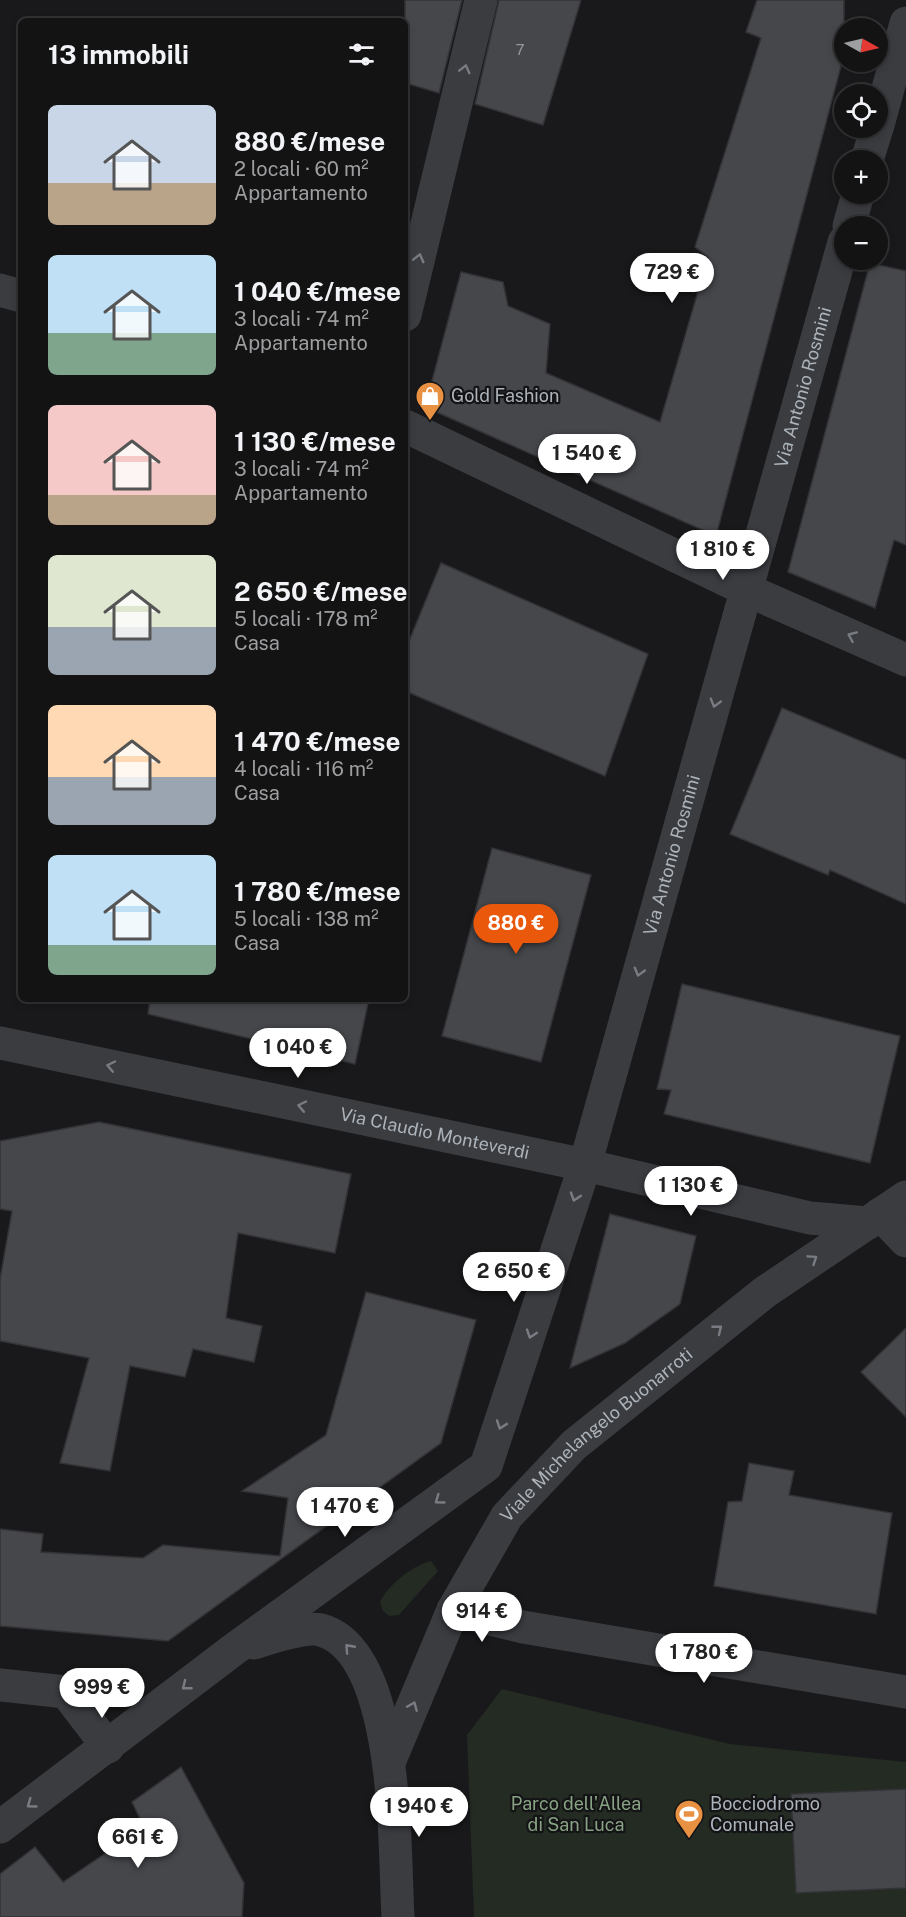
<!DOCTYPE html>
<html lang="it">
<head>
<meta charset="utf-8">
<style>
  body { margin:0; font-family:"Public Sans",sans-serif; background:#202022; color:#f1f3f6; height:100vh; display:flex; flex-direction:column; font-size:22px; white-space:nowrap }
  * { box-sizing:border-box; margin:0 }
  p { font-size:20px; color:#9d9ea0 }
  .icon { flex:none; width:33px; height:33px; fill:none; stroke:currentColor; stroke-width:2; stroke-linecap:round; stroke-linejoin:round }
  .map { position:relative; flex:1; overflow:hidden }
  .details { position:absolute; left:18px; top:18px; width:390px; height:984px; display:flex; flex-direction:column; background:#131314; border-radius:9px; box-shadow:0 3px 9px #0003,0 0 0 2px #323234 }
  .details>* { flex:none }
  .needle { width:39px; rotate:98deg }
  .controls { position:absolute; left:834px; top:18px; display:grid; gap:12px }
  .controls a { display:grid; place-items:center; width:54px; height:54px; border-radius:50%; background:#131314; box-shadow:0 3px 9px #0003,0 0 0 2px #323234; font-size:30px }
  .price { position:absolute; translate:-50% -51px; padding:0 14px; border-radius:21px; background:#fff; color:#222; font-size:20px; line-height:39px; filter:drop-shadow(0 2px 3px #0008) }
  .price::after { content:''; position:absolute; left:50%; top:36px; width:18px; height:14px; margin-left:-9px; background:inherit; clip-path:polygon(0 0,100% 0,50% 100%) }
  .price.selected { background:#ea580c; color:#fff }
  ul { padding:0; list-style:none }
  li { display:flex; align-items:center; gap:18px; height:150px; padding:0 30px }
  li span { display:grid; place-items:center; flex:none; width:168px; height:120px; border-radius:9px; color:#555 }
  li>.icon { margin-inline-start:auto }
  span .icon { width:72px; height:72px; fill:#fffc; stroke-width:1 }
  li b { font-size:26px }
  h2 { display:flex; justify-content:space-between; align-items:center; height:72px; padding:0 30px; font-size:26px }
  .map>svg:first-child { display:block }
  .green { fill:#232b23 }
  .building { fill:#46474b; stroke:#333337; stroke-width:1.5 }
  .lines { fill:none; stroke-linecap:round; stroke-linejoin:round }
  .minor { stroke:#3a3c40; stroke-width:33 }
  .tertiary { stroke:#3a3c40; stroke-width:33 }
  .oneway { stroke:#797d83 }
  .labels { text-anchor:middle; stroke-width:4.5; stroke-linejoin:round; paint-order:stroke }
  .number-label { font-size:15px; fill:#92989e }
  .street-label { font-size:18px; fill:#acb3ba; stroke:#141416 }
  .poi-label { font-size:18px; fill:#acb3ba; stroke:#141416; text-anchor:start }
  .park-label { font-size:18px; fill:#88a384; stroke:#141416 }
</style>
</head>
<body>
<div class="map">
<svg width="906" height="1917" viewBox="0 0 906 1917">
  <rect width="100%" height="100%" fill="#19191b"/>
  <path class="green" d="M431 1561 438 1571 399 1615 389 1616 383 1611 380 1602C387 1586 413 1565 431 1561Z
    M502 1689 730 1744 906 1762V1917H474L467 1735Z"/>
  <path class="building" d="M405 0H462L439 93 405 83Z
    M499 0H581L543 125 475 104Z
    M757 0H844V55L716 536 425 407 461 272 503 282 508 306 550 324 546 373 660 422 708 257 695 247 761 38 746 32Z
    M870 263 906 271V545L894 540 875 608 788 572Z
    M441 563 648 654 605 776 405 691V651Z
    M782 708 906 760V904L830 870 828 875 730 834Z
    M492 848 591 875 541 1062 442 1036Z
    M682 984 900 1036 870 1163 664 1114 671 1090 657 1089Z
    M150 999H369L355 1064 148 1014Z
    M99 1122 351 1174 335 1253 238 1233 226 1318 262 1326 254 1362 193 1349 185 1377 130 1366 110 1471 60 1463 89 1358 0 1341V1279L12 1211 0 1209V1141Z
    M610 1214 696 1236 680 1304 625 1343 570 1368Z
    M366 1292 476 1320 441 1443 168 1641 0 1626V1529L43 1534 41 1552 143 1558 163 1545 280 1556 288 1498 242 1491 326 1435Z
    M906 1328V1417L861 1372Z
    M749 1463 794 1471 789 1495 892 1513 876 1614 714 1586 728 1502 742 1501Z
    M181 1767 244 1883 242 1917H0V1874L35 1847 63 1882 144 1827 132 1802Z
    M906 1789V1888L796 1893 791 1794Z"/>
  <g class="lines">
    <g class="minor">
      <path d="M0 290 21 296"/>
      <path d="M405 315 481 0"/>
      <path d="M405 426 747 590 906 660"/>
      <path id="s1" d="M0 1043 585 1165 810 1218 868 1223"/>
      <path d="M880 1214 906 1241"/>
      <path d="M453 1610 523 1627 906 1692"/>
      <path d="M0 1685 66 1692 108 1747"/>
    </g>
    <g class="tertiary">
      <path d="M878 125 906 23"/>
      <path d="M867 160 877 128"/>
      <path d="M849 226 858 194"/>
      <path d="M254 1643C270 1638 305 1626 321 1630 400 1652 394 1851 398 1917"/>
      <path id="s2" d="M390 1760 453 1610 507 1516 574 1445 765 1292 906 1197"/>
      <path id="s3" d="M0 1827 233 1650 486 1466 585 1165 844 242"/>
    </g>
  </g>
  <defs><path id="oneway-chevron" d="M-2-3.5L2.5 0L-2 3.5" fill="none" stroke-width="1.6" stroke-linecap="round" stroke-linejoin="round" transform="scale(1.5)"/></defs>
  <g class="oneway">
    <use href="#oneway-chevron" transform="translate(465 69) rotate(-76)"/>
    <use href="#oneway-chevron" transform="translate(419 258) rotate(-76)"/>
    <use href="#oneway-chevron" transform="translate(852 636) rotate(-156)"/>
    <use href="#oneway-chevron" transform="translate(715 703) rotate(106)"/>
    <use href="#oneway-chevron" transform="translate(639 972) rotate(106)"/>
    <use href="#oneway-chevron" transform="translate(111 1066) rotate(-168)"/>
    <use href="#oneway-chevron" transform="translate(302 1106) rotate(-168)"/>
    <use href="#oneway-chevron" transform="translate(575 1197) rotate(108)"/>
    <use href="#oneway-chevron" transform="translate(813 1259) rotate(-34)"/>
    <use href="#oneway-chevron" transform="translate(718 1329) rotate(-39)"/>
    <use href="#oneway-chevron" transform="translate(531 1334) rotate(108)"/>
    <use href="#oneway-chevron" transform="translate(501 1425) rotate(109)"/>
    <use href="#oneway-chevron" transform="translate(439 1500) rotate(144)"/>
    <use href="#oneway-chevron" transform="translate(349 1648) rotate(-132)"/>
    <use href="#oneway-chevron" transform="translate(186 1686) rotate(142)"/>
    <use href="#oneway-chevron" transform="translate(413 1706) rotate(-67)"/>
    <use href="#oneway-chevron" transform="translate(31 1804) rotate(144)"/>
  </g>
  <defs>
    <g id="shop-pin" transform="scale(1.5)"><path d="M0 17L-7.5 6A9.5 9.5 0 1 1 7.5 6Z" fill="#e99142" stroke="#141416"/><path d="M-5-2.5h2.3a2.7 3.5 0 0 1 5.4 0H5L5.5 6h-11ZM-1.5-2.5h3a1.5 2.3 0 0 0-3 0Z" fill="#fff"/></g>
    <g id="stadium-pin" transform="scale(1.5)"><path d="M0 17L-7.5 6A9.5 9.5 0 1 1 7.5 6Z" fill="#e99142" stroke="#141416"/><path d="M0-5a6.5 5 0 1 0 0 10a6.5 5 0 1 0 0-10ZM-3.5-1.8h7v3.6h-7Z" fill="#fff"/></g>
  </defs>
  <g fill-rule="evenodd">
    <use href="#shop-pin" x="430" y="396"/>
    <use href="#stadium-pin" x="689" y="1814"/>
  </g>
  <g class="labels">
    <g class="number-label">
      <text x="520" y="55">7</text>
    </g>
    <g class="street-label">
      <text dy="6" stroke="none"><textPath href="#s3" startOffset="1730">Via Antonio Rosmini</textPath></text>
      <text dy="6" stroke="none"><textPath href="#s3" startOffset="1244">Via Antonio Rosmini</textPath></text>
      <text dy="6" stroke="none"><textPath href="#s1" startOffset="444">Via Claudio Monteverdi</textPath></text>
      <text dy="6" stroke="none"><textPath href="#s2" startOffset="392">Viale Michelangelo Buonarroti</textPath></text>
    </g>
    <g class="poi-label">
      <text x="451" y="402">Gold Fashion</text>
      <text x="710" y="1810">Bocciodromo<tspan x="710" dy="21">Comunale</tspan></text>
    </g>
    <g class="park-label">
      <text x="576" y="1810">Parco dell'Allea<tspan x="576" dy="21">di San Luca</tspan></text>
    </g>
  </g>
</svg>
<div class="controls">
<a><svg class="needle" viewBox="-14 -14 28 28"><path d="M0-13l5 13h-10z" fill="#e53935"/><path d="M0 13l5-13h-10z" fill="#9d9ea0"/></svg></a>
<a><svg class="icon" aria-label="locate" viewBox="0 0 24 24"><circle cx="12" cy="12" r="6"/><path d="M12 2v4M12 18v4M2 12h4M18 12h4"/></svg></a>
<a>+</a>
<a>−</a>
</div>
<b class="price" style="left:672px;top:304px">729 €</b>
<b class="price" style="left:587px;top:485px">1 540 €</b>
<b class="price" style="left:723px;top:581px">1 810 €</b>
<b class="price selected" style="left:516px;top:955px">880 €</b>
<b class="price" style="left:298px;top:1079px">1 040 €</b>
<b class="price" style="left:691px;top:1217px">1 130 €</b>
<b class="price" style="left:514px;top:1303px">2 650 €</b>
<b class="price" style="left:345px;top:1538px">1 470 €</b>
<b class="price" style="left:482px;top:1643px">914 €</b>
<b class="price" style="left:704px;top:1684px">1 780 €</b>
<b class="price" style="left:102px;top:1719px">999 €</b>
<b class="price" style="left:419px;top:1838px">1 940 €</b>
<b class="price" style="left:138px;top:1869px">661 €</b>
<section class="details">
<h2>13 immobili<svg class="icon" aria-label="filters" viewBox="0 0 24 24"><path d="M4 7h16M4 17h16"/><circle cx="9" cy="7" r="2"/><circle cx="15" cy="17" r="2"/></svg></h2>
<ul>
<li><span style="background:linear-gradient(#c9d6e8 65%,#b9a48a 0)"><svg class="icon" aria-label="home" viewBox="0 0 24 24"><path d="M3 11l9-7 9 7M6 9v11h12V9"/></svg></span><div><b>880 €/mese</b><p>2 locali · 60 m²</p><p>Appartamento</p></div></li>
<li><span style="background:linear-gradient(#bfe0f5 65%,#7fa58c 0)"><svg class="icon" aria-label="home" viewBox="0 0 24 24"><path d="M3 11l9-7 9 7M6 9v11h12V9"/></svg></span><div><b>1 040 €/mese</b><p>3 locali · 74 m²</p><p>Appartamento</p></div></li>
<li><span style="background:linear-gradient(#f6c9c9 75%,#b9a48a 0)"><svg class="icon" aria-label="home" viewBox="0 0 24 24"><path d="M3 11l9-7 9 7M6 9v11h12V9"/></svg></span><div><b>1 130 €/mese</b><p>3 locali · 74 m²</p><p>Appartamento</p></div></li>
<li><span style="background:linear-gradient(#dfe7d0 60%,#9aa5b1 0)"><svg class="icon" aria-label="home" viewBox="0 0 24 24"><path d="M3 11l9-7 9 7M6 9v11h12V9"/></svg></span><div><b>2 650 €/mese</b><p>5 locali · 178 m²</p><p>Casa</p></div></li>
<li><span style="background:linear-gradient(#ffd9b3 60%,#9aa5b1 0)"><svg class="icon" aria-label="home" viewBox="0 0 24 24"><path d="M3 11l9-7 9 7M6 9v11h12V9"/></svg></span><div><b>1 470 €/mese</b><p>4 locali · 116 m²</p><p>Casa</p></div></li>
<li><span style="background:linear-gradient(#bfe0f5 75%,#7fa58c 0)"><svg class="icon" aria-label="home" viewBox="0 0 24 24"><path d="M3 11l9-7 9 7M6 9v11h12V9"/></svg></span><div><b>1 780 €/mese</b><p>5 locali · 138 m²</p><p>Casa</p></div></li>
</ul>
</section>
</div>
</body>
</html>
